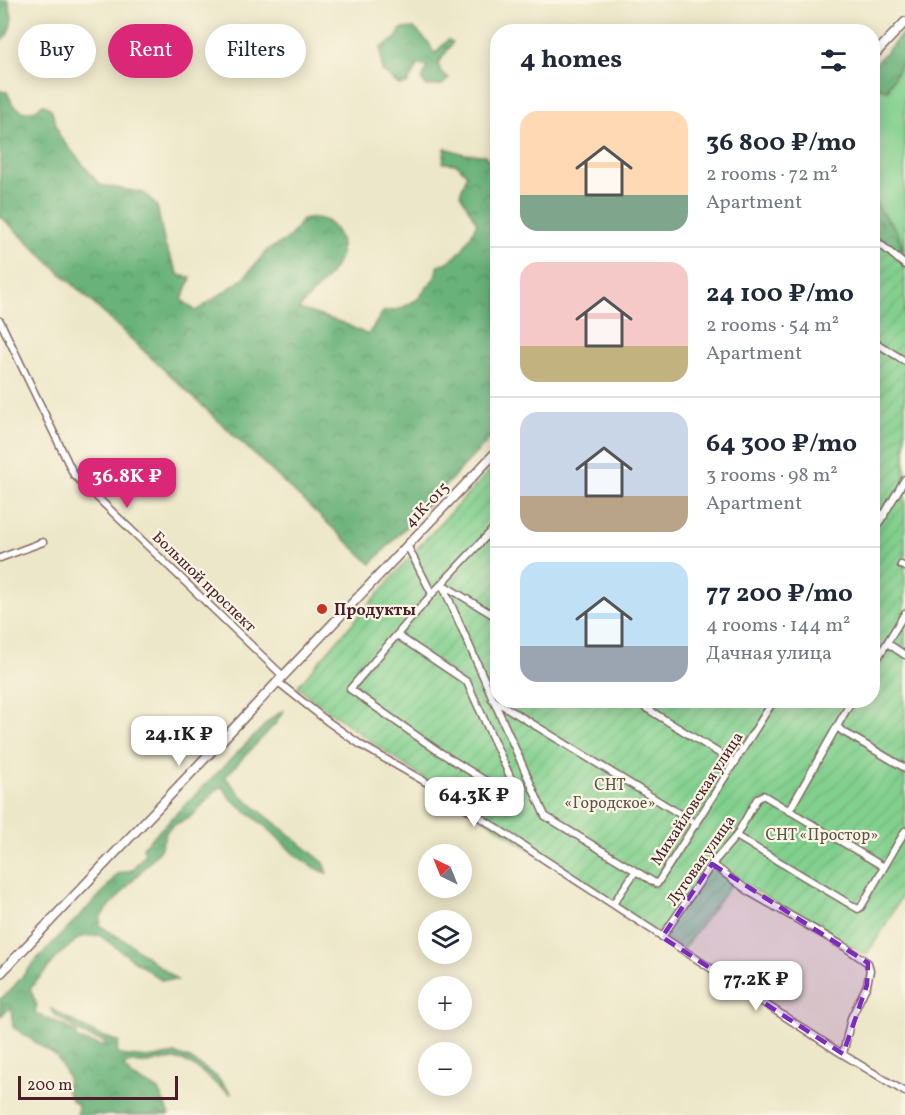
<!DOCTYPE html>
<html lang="en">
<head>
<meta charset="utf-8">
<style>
  body { margin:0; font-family:Vollkorn,serif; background:#f2f2f3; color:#1f2937; height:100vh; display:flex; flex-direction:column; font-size:22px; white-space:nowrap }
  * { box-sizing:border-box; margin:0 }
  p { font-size:20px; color:#747a83 }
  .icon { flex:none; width:33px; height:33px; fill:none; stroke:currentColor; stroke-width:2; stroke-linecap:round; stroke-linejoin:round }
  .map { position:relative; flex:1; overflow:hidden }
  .details { position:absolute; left:490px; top:24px; width:390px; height:684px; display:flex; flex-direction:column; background:#fff; border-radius:24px; box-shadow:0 3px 15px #0003 }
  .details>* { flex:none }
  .guide { position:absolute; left:18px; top:24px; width:382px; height:54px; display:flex; gap:12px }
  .needle { width:39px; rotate:317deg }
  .buttons { position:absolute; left:418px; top:844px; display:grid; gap:12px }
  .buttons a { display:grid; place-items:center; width:54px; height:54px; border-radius:50%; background:#fff; box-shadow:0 3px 15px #0003; font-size:30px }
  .scale { position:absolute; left:18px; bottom:15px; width:160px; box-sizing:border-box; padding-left:6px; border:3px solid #4a1f2b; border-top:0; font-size:16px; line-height:21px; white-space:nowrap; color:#4a1f2b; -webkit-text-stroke:4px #fcf5e5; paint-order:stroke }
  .price { position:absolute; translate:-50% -51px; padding:0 14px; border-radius:12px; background:#fff; color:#222; font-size:20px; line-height:39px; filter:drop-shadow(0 2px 3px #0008) }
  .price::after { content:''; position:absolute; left:50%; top:36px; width:18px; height:14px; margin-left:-9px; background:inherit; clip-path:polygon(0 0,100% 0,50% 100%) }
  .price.current { background:#db2777; color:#fff }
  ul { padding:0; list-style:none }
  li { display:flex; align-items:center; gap:18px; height:150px; padding:0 30px }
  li+li { border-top:2px solid #e0e1e3 }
  li span { display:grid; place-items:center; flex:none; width:168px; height:120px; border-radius:18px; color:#555 }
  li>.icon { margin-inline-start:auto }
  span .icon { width:72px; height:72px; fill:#fffc; stroke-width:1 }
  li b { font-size:26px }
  h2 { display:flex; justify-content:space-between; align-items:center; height:72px; padding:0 30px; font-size:26px }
  .pill { padding:0 21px; border-radius:27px; background:#fff; box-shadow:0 3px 15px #0003; font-size:21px; line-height:54px }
  .pill.current { background:#db2777; color:#fff }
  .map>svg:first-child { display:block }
  .green { fill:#82d08e; stroke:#66785c; stroke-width:1.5 }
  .forest { fill:url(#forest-crowns); stroke:#5a6852; stroke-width:1.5 }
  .garden { fill:url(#garden-furrows); stroke:#66785c; stroke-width:1.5 }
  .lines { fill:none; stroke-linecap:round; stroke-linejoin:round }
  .minor-casing { stroke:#836562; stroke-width:9 }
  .major-casing { stroke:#836562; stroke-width:11 }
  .minor { stroke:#fff; stroke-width:6 }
  .major { stroke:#fff; stroke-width:8 }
  .marked { fill:#7b2cbf; fill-opacity:0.2; stroke:#7b2cbf; stroke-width:4.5; stroke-dasharray:12 8; stroke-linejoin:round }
  .poi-dot { fill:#c8321e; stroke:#fcf5e5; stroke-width:2 }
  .labels { text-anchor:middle; stroke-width:4.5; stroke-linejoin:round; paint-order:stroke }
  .street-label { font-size:16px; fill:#4a1f2b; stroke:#fcf5e5 }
  .poi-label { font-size:16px; font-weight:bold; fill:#4a1f2b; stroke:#fcf5e5; text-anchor:start }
  .park-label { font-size:16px; fill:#5b5449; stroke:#fcf5e5 }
</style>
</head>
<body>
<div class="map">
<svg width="905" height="1115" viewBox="0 0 905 1115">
  <defs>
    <pattern id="forest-crowns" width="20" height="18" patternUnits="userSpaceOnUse" patternTransform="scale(1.5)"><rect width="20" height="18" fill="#69b279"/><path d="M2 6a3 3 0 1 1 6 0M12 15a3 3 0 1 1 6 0" fill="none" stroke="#589063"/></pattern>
    <pattern id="garden-furrows" width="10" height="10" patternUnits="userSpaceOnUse" patternTransform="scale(1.5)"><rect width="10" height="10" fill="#82d08e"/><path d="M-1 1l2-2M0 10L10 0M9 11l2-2" fill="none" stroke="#72b27b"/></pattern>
  </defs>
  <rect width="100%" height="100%" fill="#fcf5e5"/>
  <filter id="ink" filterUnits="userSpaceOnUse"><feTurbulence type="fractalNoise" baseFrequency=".0167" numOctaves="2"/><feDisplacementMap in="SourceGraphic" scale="12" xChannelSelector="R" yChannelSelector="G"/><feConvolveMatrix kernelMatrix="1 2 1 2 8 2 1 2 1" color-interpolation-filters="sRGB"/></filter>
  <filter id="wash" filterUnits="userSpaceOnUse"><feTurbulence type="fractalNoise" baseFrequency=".008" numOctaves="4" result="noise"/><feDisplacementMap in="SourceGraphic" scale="24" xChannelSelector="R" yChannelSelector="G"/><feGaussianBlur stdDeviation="1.35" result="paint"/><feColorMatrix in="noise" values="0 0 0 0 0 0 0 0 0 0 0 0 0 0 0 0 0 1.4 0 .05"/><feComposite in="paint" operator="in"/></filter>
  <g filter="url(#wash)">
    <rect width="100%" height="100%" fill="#ede7c9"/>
    <path class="green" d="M905 55V258L900 254 903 246 892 224 881 212 873 197V86L888 90Z"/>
    <path class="forest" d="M0 0H8L12 17 9 34 0 41Z
      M414 28 429 43 434 54 448 40 453 42 438 64 441 72 449 78 442 85 427 86 422 81 427 66 418 65 407 84 399 85 382 71 381 48 396 38 401 29Z
      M905 31V55L887 90 873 86V66Z
      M0 91 7 92 13 105 24 112 36 110 43 104 51 109 60 137 100 185 144 193 157 206 165 246 179 275 191 278 182 300 196 311 244 278 267 250 288 239 303 219C314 217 325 217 333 227 359 259 317 285 299 309L343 323 368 335 383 312 400 309 418 299 436 276 438 266C459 260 468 242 477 223L460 194 467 175 457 164 443 163 445 148 464 154 485 155 498 175V430L371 564 0 216Z
      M873 197C876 202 878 209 882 214 893 226 905 236 900 254L873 232Z
      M284 710 275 724 225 777 244 798 324 863 327 873 315 868 294 854 272 832 230 798 222 786C209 795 202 808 190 817 183 822 171 823 166 833 163 838 163 845 159 851L101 916 100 926 129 943 177 980H161L99 935 80 937 59 955 30 989 37 1005 35 1013 56 1022 77 1033V1039L106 1047 105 1042 86 1036 54 1014 51 1009 94 1033 119 1042 117 1051 120 1055 147 1058 176 1054 190 1059 216 1076 232 1094C212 1086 200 1063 177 1060 166 1058 156 1063 145 1063 136 1063 130 1060 123 1067L130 1073V1076L159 1090 169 1115H77L78 1105C67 1097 65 1091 68 1078L57 1057 13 1027 11 1007 0 1017V999L10 991 38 958 105 890 117 874 132 870 145 854 143 847 273 717Z"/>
    <path class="garden" d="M873 232 905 258V890L880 934 866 955 735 879 683 949C553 864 421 781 297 687L424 541 498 462V700H873Z"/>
  </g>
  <g filter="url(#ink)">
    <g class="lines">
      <g class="minor-casing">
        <path id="minor" d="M873 238 905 265
          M0 321 74 475 283 676
          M873 341 905 361
          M873 509 884 516
          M873 533 905 479
          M407 545 432 594
          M0 558 43 542
          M901 565 905 567
          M442 584 545 816 657 884 774 700
          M442 584 498 618
          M397 635 467 682 518 794 516 797 513 798 438 751 350 689 432 594 498 524
          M887 643 905 655
          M873 666 905 613
          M278 682 327 721 361 745 429 784 839 1052 905 1092
          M492 699 696 824
          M633 700 735 763
          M837 726 842 731 905 768
          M789 811 852 700
          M736 836 858 909 861 907 905 831
          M712 864 751 893 845 947 868 963 870 970 867 985 851 1018 843 1054
          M613 904 635 872
          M662 937 712 864 736 836 757 799 763 795 884 867"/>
      </g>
      <g class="major-casing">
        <path id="major" d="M873 56 905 22
          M0 974 498 450"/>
      </g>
      <use href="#minor" class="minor"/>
      <use href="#major" class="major"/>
    </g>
  </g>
  <path class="marked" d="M712 864 868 963 867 985 843 1054 662 937Z"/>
  <circle class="poi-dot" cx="322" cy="609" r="6"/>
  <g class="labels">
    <g class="street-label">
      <text transform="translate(426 504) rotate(-46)" y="6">41К-015</text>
      <text transform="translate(205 581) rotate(44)" y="6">Большой проспект</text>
      <text transform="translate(696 798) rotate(-57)" y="6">Михайловская улица</text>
      <text transform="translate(700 860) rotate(-55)" y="6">Луговая улица</text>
    </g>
    <g class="poi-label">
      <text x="334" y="615">Продукты</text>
    </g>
    <g class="park-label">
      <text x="610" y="790">СНТ<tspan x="610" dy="18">«Городское»</tspan></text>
      <text x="822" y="840">СНТ «Простор»</text>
    </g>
  </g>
</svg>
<div class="buttons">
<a><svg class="needle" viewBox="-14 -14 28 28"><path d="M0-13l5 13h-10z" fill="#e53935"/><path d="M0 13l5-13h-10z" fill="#747a83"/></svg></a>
<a><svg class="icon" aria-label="layers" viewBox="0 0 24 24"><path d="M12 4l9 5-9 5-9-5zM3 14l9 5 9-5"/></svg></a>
<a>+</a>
<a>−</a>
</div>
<div class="scale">200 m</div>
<b class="price current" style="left:127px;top:509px">36.8K ₽</b>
<b class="price" style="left:179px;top:767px">24.1K ₽</b>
<b class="price" style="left:474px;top:828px">64.3K ₽</b>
<b class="price" style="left:756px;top:1012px">77.2K ₽</b>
<div class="guide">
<a class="pill">Buy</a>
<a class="pill current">Rent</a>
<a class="pill">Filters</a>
</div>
<section class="details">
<h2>4 homes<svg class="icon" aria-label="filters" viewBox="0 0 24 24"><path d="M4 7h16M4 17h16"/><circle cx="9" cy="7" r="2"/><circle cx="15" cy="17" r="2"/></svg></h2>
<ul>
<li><span style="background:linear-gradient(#ffd9b3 70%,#7fa58c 0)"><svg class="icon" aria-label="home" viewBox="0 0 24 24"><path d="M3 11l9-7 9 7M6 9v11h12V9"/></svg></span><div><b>36 800 ₽/mo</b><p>2 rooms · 72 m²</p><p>Apartment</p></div></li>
<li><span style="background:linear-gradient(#f6c9c9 70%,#c2b280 0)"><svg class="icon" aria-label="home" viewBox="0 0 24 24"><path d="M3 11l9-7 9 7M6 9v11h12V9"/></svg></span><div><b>24 100 ₽/mo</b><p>2 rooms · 54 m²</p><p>Apartment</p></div></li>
<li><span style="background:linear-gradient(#c9d6e8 70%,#b9a48a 0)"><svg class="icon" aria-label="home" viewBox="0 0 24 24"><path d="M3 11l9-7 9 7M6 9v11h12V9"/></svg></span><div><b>64 300 ₽/mo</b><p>3 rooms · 98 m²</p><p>Apartment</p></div></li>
<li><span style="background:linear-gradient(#bfe0f5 70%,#9aa5b1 0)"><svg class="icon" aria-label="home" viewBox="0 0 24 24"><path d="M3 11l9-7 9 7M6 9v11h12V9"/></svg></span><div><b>77 200 ₽/mo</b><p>4 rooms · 144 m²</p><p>Дачная улица</p></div></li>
</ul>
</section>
</div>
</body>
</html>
